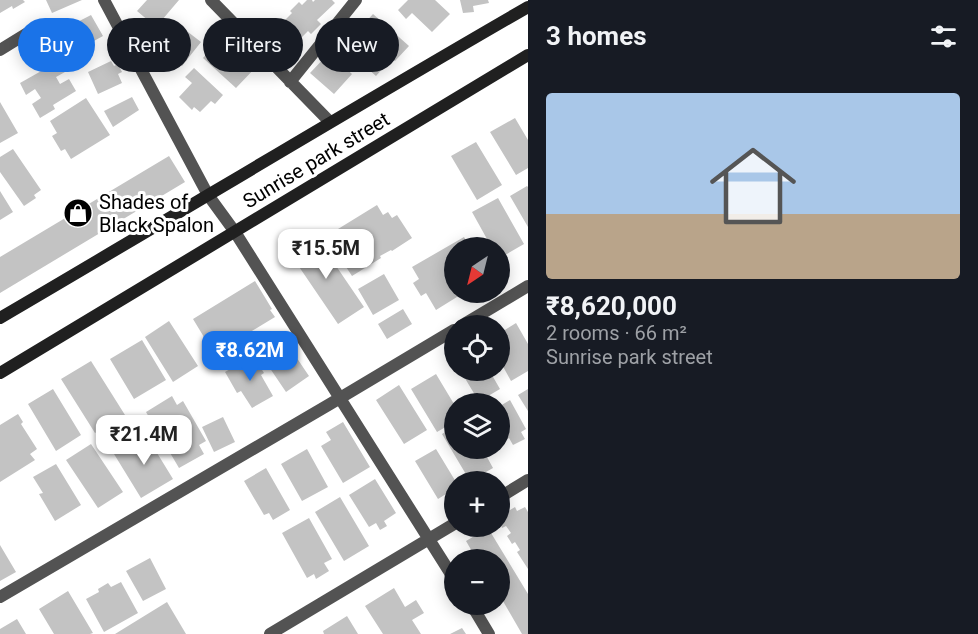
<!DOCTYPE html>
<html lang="en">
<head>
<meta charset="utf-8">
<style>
  body { margin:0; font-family:Roboto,sans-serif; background:#20242c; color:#f1f3f6; height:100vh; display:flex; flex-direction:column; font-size:22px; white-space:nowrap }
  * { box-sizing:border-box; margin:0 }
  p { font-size:20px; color:#9ea1a6 }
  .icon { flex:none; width:33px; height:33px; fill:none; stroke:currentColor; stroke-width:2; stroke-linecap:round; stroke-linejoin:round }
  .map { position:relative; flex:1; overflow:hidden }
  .drawer { display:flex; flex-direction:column; background:#171b24; width:450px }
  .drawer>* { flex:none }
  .hud { position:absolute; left:18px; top:18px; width:420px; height:54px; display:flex; gap:12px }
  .needle { width:39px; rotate:215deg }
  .tools { position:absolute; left:444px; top:237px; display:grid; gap:12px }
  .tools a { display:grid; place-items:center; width:66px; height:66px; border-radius:50%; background:#171b24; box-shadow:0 3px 15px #0003; font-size:30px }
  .price { position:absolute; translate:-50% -51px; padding:0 14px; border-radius:12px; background:#fff; color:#222; font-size:20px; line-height:39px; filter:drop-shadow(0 2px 3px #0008) }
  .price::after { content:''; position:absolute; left:50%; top:36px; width:18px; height:14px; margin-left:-9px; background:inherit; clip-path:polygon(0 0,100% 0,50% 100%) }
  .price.selected { background:#1a73e8; color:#fff }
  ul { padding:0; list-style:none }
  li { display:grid; align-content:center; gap:12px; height:318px; padding:0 18px }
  li span { display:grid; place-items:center; height:186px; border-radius:6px; color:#555 }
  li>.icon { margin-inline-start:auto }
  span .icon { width:108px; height:108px; fill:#fffc; stroke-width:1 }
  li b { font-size:26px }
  h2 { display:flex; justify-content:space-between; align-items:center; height:72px; padding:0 18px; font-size:26px }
  .chip { padding:0 21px; border-radius:27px; background:#171b24; box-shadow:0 3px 15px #0003; font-size:21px; line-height:54px }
  .chip.selected { background:#1a73e8; color:#fff }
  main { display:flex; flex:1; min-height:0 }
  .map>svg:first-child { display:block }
  .building { fill:#c3c3c3 }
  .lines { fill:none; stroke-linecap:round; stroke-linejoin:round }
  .street { stroke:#535353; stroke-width:12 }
  .secondary { stroke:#202020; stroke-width:12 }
  .labels { text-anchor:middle; stroke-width:6; stroke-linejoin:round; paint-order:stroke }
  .street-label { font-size:20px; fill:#000; stroke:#fff }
  .poi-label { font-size:20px; fill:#000; stroke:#fff; text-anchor:start }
</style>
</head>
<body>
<main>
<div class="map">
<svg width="528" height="634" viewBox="0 0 528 634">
  <rect width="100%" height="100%" fill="#fff"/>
  <path class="building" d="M0 0H23L25 2 13 9 12 6 0 13Z
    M46 0H82L52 13Z
    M147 0H179L156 27 137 11Z
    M307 0H312L313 2 315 0H332L335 3 317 20 321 24 311 34 308 31 301 38 285 20 292 13 290 11 299 2 302 5Z
    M408 0H435L450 14 432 32 412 13 406 19 398 10Z
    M460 0H488L489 3 473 6 474 12 463 13Z
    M373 14 409 46 395 61 392 58 376 76 343 47Z
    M91 15 103 36 70 54 58 32Z
    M175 22 201 42 182 66 156 45Z
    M223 36 256 67 236 88 203 58Z
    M329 53 352 74 334 94 310 73Z
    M59 61 65 72 56 77 60 84 69 79 76 91 53 105 55 109 40 118 32 104 41 98 35 89 26 95 20 83Z
    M111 61 114 66 118 64 122 72 118 74 122 83 98 94 88 72Z
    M194 68 223 95 215 104 211 101 200 112 194 107 192 110 179 97 192 83 185 77Z
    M132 97 139 110 113 127 104 111Z
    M86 98 110 135 71 159 65 149 61 151 52 136 57 133 50 121Z
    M0 102 18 133 0 143Z
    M515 118 528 140V168L516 175 490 132Z
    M476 142 502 185 477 200 451 156Z
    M13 149 41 190 34 195 36 198 24 206 0 172V157Z
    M169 156 185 182 0 293V257Z
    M527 186 528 187V227L510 196Z
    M0 191 13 212 0 220Z
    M498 198 524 244 500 258V248H492L472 212Z
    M377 205 383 215 388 212 392 218 397 215 412 238 392 251 391 250 380 256 381 258 352 276 337 253 335 254 325 237Z
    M315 235 364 307 338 324 289 252Z
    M464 237 470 248H454V292H465L436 310 426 293 421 296 413 283 419 279 412 267Z
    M384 274 399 300 373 315 358 289Z
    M255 281 272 309 270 310 275 317 212 355 208 348 210 347 193 319Z
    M403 309 412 324 387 339 378 324Z
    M169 321 198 366 173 382 145 337Z
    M516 323 528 344V371L511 381 500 361V333Z
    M142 340 166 380 134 399 110 359Z
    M286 342 309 376 286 392 263 358Z
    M253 356 264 373 261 375 273 396 252 408 241 391 237 393 225 372Z
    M91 361 125 415 95 433 61 379Z
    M460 370H489L500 389 483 399 479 393 475 395Z
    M436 374 454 404V422L437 432 411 389Z
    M399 385 427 430 404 444 376 400Z
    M53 389 81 435 56 451 28 404Z
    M528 389V411L518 395Z
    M172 396 177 405 183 401 206 441 199 445 204 454 179 468 146 412Z
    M510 400 526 429 521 432 525 439 513 445 509 438 500 443V406Z
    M18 414 23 422 21 424 37 449 30 454 35 460 0 482V425Z
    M223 417 235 442 214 452 202 427Z
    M343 422 370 467 343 483 321 446 331 440 326 432Z
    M454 427V448H482L493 468 470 481 442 434Z
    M146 435 173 479 141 498 114 454Z
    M91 444 123 492 98 508 66 460Z
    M307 449 328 487 302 501 281 464Z
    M436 449 456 482H454V489L438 499 415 461Z
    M56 464 81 505 55 521 39 494 43 493 33 477Z
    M266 468 290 510 273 520 269 513 264 515 244 481Z
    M375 479 396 513 384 521 387 526 380 530 376 523 369 527 349 495Z
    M340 497 369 546 344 561 315 512Z
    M515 507 517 511 525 507 528 512V569L517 552 520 550 515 542 512 544 507 536 511 533 506 526 502 528 500 523V516Z
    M309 518 332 559 324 563 329 571 316 579 314 574 307 578 282 533Z
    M488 528 528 594V634H522L500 596V560H477L466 541Z
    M0 545 16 572 0 581Z
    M150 558 166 589 143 601 126 571Z
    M121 582 138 613 104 632 86 599 99 592 98 589 108 583 111 587Z
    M394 588 405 607 416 600 424 613 412 620 421 634H383L365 606Z
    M68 591 93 633 90 634H54L39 609Z
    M167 602 186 634H115Z
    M347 616 358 634H324L323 631Z
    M17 619 26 634H0V629Z
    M462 628 466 634H450Z"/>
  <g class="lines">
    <path class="street" d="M104 0 208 195 235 232 454 579
      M211 0 330 122
      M0 50 34 29
      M290 82 356 0
      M461 326 528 286
      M500 497 528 480
      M0 597 330 404 454 330
      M471 604 489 634
      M270 634 454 524"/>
    <path class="secondary" d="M0 318C176 215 351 109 528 7
      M0 373 528 55"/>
  </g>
  <defs>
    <g id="shop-disc" transform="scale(1.5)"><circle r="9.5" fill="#000" stroke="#fff"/><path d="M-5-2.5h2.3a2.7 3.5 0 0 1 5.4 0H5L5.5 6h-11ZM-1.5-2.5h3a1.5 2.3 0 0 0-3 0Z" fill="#fff"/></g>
  </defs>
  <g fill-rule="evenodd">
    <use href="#shop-disc" x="78" y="213"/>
  </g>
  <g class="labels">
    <g class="street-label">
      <text transform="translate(316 160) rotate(-31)" y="7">Sunrise park street</text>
    </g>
    <g class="poi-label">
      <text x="99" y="209">Shades of<tspan x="99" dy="23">Black Spalon</tspan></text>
    </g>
  </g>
</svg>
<div class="tools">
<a><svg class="needle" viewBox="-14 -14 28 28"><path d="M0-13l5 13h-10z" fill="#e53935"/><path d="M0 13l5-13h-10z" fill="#9ea1a6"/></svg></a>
<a><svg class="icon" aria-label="locate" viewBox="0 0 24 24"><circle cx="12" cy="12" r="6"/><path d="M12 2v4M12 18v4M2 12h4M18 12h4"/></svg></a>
<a><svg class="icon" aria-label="layers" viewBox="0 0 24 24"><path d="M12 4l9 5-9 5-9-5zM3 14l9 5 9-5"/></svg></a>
<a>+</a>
<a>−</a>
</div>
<b class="price" style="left:326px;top:280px">₹15.5M</b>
<b class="price selected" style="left:250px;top:382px">₹8.62M</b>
<b class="price" style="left:144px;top:466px">₹21.4M</b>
<div class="hud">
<a class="chip selected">Buy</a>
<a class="chip">Rent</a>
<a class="chip">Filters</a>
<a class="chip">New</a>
</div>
</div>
<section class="drawer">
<h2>3 homes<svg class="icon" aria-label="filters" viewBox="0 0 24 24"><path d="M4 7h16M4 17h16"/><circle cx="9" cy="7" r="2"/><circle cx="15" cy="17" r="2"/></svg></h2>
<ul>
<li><span style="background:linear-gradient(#a9c7e8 65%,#b9a48a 0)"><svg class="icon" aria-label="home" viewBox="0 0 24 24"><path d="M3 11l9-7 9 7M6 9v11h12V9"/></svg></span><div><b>₹8,620,000</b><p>2 rooms · 66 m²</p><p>Sunrise park street</p></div></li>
</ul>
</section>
</main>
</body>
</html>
